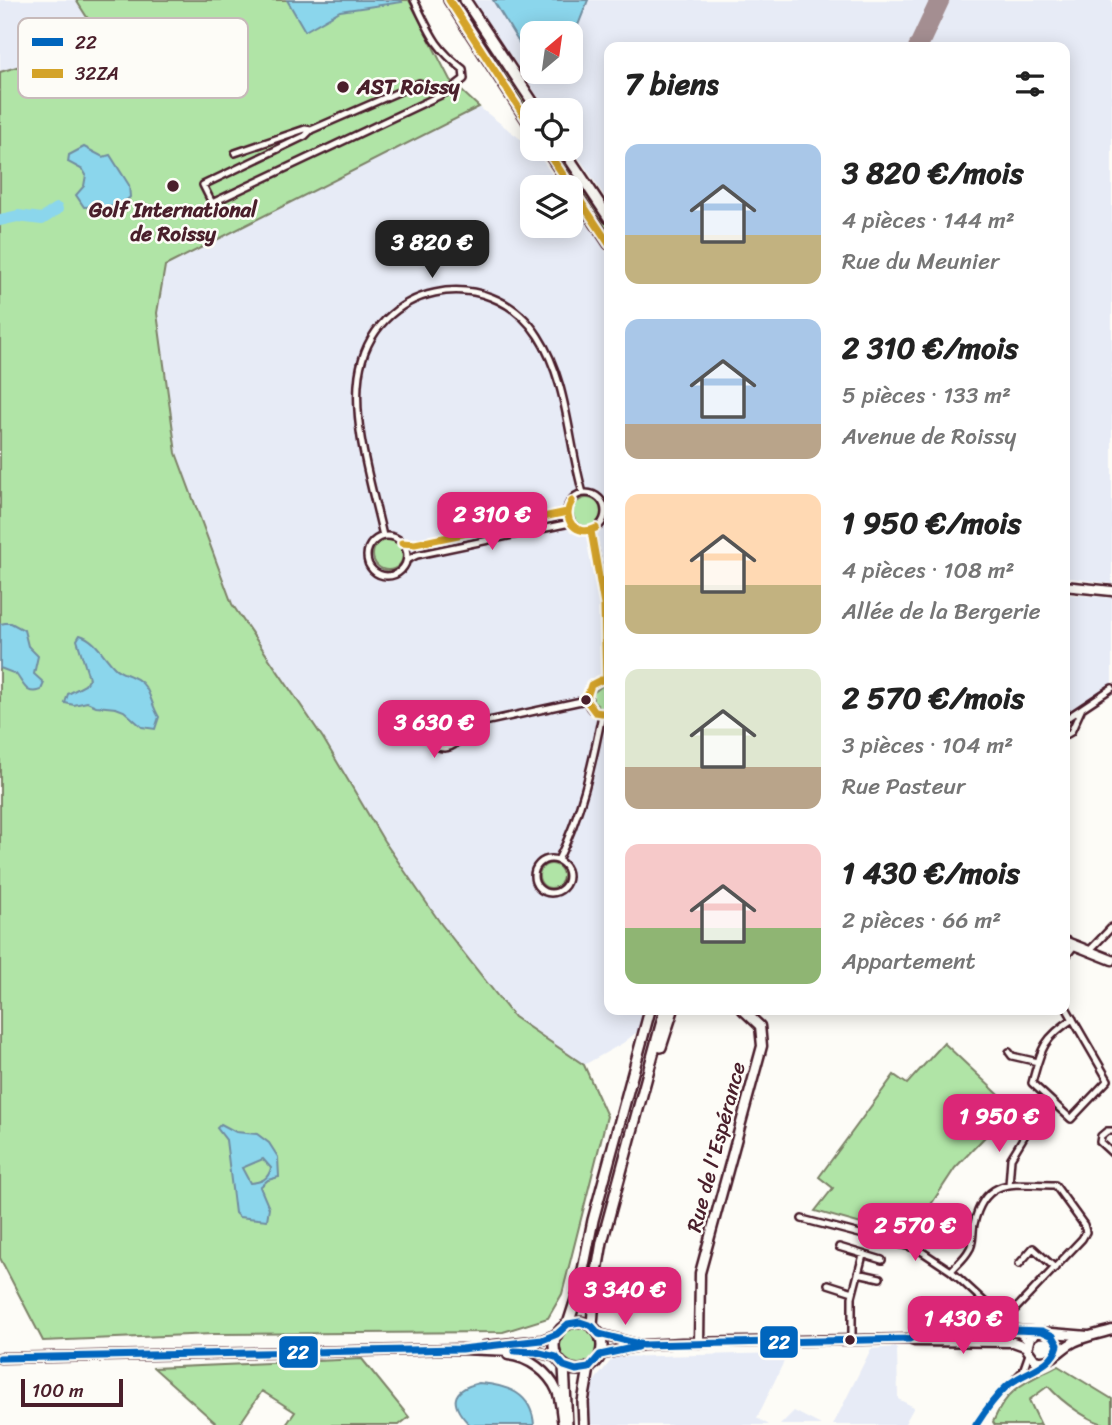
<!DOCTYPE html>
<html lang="fr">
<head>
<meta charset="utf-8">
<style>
  body { margin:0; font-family:Sriracha,sans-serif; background:#f2f2f2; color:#222; height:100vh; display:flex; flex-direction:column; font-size:26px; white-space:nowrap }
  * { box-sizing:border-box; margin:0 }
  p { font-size:23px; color:#767676 }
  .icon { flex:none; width:38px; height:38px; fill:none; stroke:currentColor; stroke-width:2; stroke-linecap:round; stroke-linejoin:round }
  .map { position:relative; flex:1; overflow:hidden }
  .drawer { position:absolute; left:604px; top:42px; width:466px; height:973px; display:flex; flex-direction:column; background:#fff; border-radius:14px; box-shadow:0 4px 18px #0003 }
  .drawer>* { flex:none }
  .needle { width:46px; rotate:29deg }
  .buttons { position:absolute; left:520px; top:21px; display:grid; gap:14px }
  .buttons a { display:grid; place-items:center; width:63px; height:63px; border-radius:14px; background:#fff; box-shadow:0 4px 18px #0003; font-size:35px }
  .scale { position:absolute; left:21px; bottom:18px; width:102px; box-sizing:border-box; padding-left:7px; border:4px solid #4a1f2b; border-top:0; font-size:19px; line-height:24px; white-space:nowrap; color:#4a1f2b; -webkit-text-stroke:5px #fdfcf7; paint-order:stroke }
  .price { position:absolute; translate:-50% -60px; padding:0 16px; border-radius:14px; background:#db2777; color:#fff; font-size:23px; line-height:46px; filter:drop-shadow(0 2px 4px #0008) }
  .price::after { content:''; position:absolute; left:50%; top:42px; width:21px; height:16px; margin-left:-10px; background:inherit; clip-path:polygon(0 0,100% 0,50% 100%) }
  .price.selected { background:#222; color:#fff }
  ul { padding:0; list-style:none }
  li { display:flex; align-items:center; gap:21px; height:175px; padding:0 21px }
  li span { display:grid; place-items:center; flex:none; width:196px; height:140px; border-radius:14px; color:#555 }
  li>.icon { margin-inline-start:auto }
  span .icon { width:84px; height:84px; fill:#fffc; stroke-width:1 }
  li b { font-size:30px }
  h2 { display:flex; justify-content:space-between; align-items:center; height:84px; padding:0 21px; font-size:30px }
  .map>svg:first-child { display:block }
  .built { fill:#e7ebf6; fill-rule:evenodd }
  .green { fill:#b0e4a6; stroke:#7d8268; stroke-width:2 }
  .water { fill:#8bd6ec; stroke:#718d9f; stroke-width:2; fill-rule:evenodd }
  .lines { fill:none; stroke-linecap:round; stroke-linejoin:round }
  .river { stroke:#8bd6ec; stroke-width:12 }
  .taxiway { stroke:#a48e91; stroke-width:19 }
  .street-casing { stroke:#4a1f2b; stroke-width:10 }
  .secondary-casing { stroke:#4a1f2b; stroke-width:13 }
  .primary-casing { stroke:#4a1f2b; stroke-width:14 }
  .street { stroke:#fdfcf7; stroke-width:5 }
  .secondary { stroke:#fdfcf7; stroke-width:8 }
  .primary { stroke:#fdfcf7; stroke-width:9 }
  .bus-1-casing { stroke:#fdfcf7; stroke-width:12 }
  .bus-2-casing { stroke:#fdfcf7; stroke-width:12 }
  .bus-1 { stroke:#0065bd; stroke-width:7 }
  .bus-2 { stroke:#d4a329; stroke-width:7 }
  .poi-dot { fill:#4a1f2b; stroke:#fdfcf7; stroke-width:2.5 }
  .labels { text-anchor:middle; stroke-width:5; stroke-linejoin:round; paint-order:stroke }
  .poi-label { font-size:21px; font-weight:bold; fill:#4a1f2b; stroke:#fdfcf7; text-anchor:start }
  .street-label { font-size:21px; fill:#4a1f2b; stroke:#fdfcf7 }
  .key { fill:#fdfcf7; stroke:#c7baba; stroke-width:2 }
  .key-label { font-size:19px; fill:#4a1f2b }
  .line-badge { stroke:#fdfcf7; stroke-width:2.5 }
  .badge-label { font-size:19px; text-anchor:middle; font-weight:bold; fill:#fff }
</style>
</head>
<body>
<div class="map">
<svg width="1112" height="1425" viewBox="0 0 1112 1425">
  <rect width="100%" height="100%" fill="#fdfcf7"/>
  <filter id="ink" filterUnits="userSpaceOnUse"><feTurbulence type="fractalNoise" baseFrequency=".0143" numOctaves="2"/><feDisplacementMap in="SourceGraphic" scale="14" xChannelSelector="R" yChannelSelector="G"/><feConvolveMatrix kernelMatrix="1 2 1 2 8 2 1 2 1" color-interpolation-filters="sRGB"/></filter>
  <g filter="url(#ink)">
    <path class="built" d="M0 0H76L102 41 0 72Z
      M473 0H1112V584L1064 577V47H609V203L571 146 570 110H547ZM532 33H570V72H532Z
      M479 107 536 151 561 187H532V226H570L571 200 609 256V1010H665L623 1043 584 1065 514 1017 444 928 384 841 323 738 232 604 176 453 157 313 165 266Z
      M1064 594 1112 598V688L1064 717Z
      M897 1347 898 1399 914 1407 904 1425H833L871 1349Z
      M788 1353 757 1418 769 1425H589L591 1385 614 1357Z
      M794 1411 821 1425H780Z"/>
    <path class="green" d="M76 0H409L450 80 479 107 165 266 157 313 176 453 232 604 323 738 384 841 441 924 514 1017 584 1065 607 1116 562 1294 548 1318 503 1332 213 1334 43 1341 0 1258V72L102 41Z
      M452 0H461L534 110H532V121Z
      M550 149H559L609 223V238Z
      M573 512a14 14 0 1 1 28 0a14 14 0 1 1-28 0Z
      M373 555a15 15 0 1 1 30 0a15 15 0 1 1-30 0Z
      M602 686H609L608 709H601L593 701V693Z
      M432 731a12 12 0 1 1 24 0a12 12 0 1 1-24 0Z
      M539 876a12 12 0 1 1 24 0a12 12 0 1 1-24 0Z
      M944 1043 1013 1108 955 1168 930 1206 918 1240 815 1211 833 1188 819 1177 894 1075 907 1084Z
      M560 1345a19 19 0 1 1 38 0a19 19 0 1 1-38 0Z
      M362 1359 409 1417 399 1425H286L295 1412 262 1391 239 1425H218L154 1368Z
      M1058 1366 1112 1399V1425C1092 1425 1061 1401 1048 1386L1029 1400 1041 1425H995L993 1422C1008 1386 1027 1382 1058 1366Z"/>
    <path class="water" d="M287 0H401L402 2 340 11 305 31Z
      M493 0H588L571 43 570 33H532V64Z
      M84 147 103 157 110 155 129 185 130 197C118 211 100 206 84 207L76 195 84 186 86 175 83 170 68 162 69 155Z
      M5 623H11L24 630 28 646 38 656 34 674 44 683 41 690C26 696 24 684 16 674L0 668V624Z
      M80 635C95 639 104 657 115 668 122 675 138 675 146 688 151 696 153 708 159 717L155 729 142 727 124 711 116 708 96 706 87 702 74 705 65 703 68 694 85 685 89 678 77 640Z
      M221 1124 236 1132 257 1134 269 1143 278 1157 279 1177 268 1180 260 1187 269 1208 267 1220 239 1217 235 1213 226 1140 217 1128ZM263 1159 271 1168C268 1180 261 1182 250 1183L242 1168Z
      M479 1383C507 1385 532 1393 534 1425H470C450 1405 449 1390 479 1383Z"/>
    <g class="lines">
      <path class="river" d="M0 220 18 216 42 219 57 209"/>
      <path class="taxiway" d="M918 47 940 0"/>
      <g class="street-casing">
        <path id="street" d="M414 0C430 32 434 47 463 69L464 79 447 92 212 203 203 185 305 136 311 130 419 83 447 92
          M235 153 305 129 311 130
          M567 512a19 19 0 1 1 38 0a19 19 0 1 1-38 0Z
          M591 531C602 581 609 629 606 680
          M383 536C372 486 352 426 359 375 372 284 489 260 538 336 568 382 568 442 583 493
          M367 556a20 20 0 1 1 40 0a20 20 0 1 1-40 0Z
          M402 543 415 544 567 512
          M407 560 417 555 570 523
          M607 680H601L591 685 586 700C590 711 597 716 609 714
          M427 731a17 17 0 1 1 34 0a17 17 0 1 1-34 0Z
          M1064 720 1112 688
          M461 727 586 700
          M1064 736 1071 732 1082 708
          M534 876a17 17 0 1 1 34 0a17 17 0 1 1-34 0Z
          M558 860C581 815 592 765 602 715
          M1089 951 1112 927
          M1064 959 1074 946
          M1064 1004 1108 1080 1071 1119 1032 1083C1041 1050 1042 1039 1073 1019
          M1009 1052 1012 1056 1038 1062
          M1112 1131H1107L1101 1136 1100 1142 1112 1153
          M1009 1185 1011 1158 1025 1135
          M802 1219 918 1249 951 1271 1028 1342
          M839 1247 882 1260
          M1019 1264 1033 1248 1055 1268
          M951 1271C957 1264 965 1258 969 1250 974 1244 972 1232 974 1224 985 1175 1015 1185 1055 1185L1084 1225 1086 1232 1082 1239 1005 1320
          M858 1273 880 1278
          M828 1284 853 1292
          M852 1340V1297L863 1255
          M1021 1376 1046 1362
          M976 1425 993 1401 1023 1371 1029 1354"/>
      </g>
      <g class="secondary-casing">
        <path id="secondary" d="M1064 586 1112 591
          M1064 941 1112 960
          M1038 1332 1030 1337 1027 1349 1035 1360C1052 1365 1060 1348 1074 1342 1086 1336 1099 1334 1112 1330
          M599 1334 640 1345
          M917 1336 1015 1330 1088 1336
          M699 1343 700 1273 762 1046 760 1026 743 1010
          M484 1346 542 1340 557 1334
          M508 1355C528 1357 549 1372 557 1391 561 1402 561 1414 563 1425
          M600 1355 643 1345 682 1343 909 1339 915 1341 1013 1342 1027 1347
          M0 1358 461 1349 536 1352 556 1357"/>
      </g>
      <g class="primary-casing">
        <path id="primary" d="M449 0 532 128
          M465 0 538 110
          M546 149 609 244
          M563 149 609 218
          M661 1047 673 1010
          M554 1346a24 24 0 1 1 48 0a24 24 0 1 1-48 0Z
          M568 1324 579 1290 593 1220 650 1010
          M592 1326 595 1283 602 1242 665 1010
          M564 1366 567 1425
          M584 1425 583 1402 589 1368"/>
      </g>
      <use href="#street" class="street"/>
      <use href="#secondary" class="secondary"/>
      <use href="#primary" class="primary"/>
      <g class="bus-1-casing">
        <path id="bus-1" d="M515 1351 536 1352 556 1357 564 1366 576 1370 589 1368 600 1355 637 1347
          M0 1358 461 1349 542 1340 557 1334 568 1324 580 1322 592 1326 599 1334 643 1345 909 1339 915 1336 1015 1330 1042 1331 1053 1336 1058 1345C1052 1368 1024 1371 1007 1386 995 1397 985 1411 976 1425"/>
      </g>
      <g class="bus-2-casing">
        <path id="bus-2" d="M449 0 532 128
          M546 149 609 244
          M572 501C560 519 577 538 596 528
          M591 531 604 605 606 680
          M402 543 415 544 567 512
          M609 681 601 680 591 685 586 700 595 712 609 714"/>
      </g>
      <use href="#bus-1" class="bus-1"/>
      <use href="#bus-2" class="bus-2"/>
    </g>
  </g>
  <g class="poi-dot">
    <circle cx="343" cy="87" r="7"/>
    <circle cx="173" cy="186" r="7"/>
    <circle cx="586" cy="700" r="6"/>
    <circle cx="850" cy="1340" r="6"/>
  </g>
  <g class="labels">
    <g class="poi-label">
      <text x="357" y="94">AST Roissy</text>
      <text x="173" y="217" text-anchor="middle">Golf International<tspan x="173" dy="24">de Roissy</tspan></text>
    </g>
    <g class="street-label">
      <text transform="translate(716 1147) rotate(-75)" y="7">Rue de l'Espérance</text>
    </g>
  </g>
  <rect x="18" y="18" width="230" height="80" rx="10" class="key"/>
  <rect x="32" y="38" width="31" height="8" fill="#0065bd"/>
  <rect x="32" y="69" width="31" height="9" fill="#d4a329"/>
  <g class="key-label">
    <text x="75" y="49">22</text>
    <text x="75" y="80">32ZA</text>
  </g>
  <g class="line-badge">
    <rect x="759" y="1325" width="40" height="34" rx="7" fill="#0065bd"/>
    <rect x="278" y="1335" width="41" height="34" rx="7" fill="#0065bd"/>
  </g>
  <g class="badge-label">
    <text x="779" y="1349">22</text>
    <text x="298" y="1359">22</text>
  </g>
</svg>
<div class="buttons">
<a><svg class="needle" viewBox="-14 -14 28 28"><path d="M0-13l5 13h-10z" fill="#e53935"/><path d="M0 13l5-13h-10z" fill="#767676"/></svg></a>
<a><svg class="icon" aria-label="locate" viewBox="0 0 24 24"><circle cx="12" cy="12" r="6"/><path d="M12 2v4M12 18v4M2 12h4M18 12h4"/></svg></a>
<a><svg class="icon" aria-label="layers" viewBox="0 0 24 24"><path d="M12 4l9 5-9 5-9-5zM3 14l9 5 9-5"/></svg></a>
</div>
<div class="scale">100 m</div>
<b class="price selected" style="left:432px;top:280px">3 820 €</b>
<b class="price" style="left:492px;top:552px">2 310 €</b>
<b class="price" style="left:434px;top:760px">3 630 €</b>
<b class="price" style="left:999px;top:1154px">1 950 €</b>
<b class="price" style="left:915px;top:1263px">2 570 €</b>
<b class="price" style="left:625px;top:1327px">3 340 €</b>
<b class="price" style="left:963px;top:1356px">1 430 €</b>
<section class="drawer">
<h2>7 biens<svg class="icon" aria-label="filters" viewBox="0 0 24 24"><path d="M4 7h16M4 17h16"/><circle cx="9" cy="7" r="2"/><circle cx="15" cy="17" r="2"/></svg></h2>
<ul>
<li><span style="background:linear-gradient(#a9c7e8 65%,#c2b280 0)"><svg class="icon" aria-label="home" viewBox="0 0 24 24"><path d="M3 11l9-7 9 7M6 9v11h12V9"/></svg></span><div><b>3 820 €/mois</b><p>4 pièces · 144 m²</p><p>Rue du Meunier</p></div></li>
<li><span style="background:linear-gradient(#a9c7e8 75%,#b9a48a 0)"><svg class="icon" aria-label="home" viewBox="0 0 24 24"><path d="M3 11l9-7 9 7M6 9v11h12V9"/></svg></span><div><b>2 310 €/mois</b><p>5 pièces · 133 m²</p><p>Avenue de Roissy</p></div></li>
<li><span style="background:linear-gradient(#ffd9b3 65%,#c2b280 0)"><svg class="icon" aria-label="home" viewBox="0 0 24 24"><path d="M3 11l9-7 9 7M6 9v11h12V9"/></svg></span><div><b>1 950 €/mois</b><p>4 pièces · 108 m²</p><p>Allée de la Bergerie</p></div></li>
<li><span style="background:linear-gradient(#dfe7d0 70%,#b9a48a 0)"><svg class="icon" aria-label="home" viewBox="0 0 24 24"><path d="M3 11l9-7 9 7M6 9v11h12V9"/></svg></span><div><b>2 570 €/mois</b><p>3 pièces · 104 m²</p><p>Rue Pasteur</p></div></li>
<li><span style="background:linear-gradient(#f6c9c9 60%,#8fb573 0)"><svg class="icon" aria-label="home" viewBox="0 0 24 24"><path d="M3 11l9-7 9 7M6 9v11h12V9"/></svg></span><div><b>1 430 €/mois</b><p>2 pièces · 66 m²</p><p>Appartement</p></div></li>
</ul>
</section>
</div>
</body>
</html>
